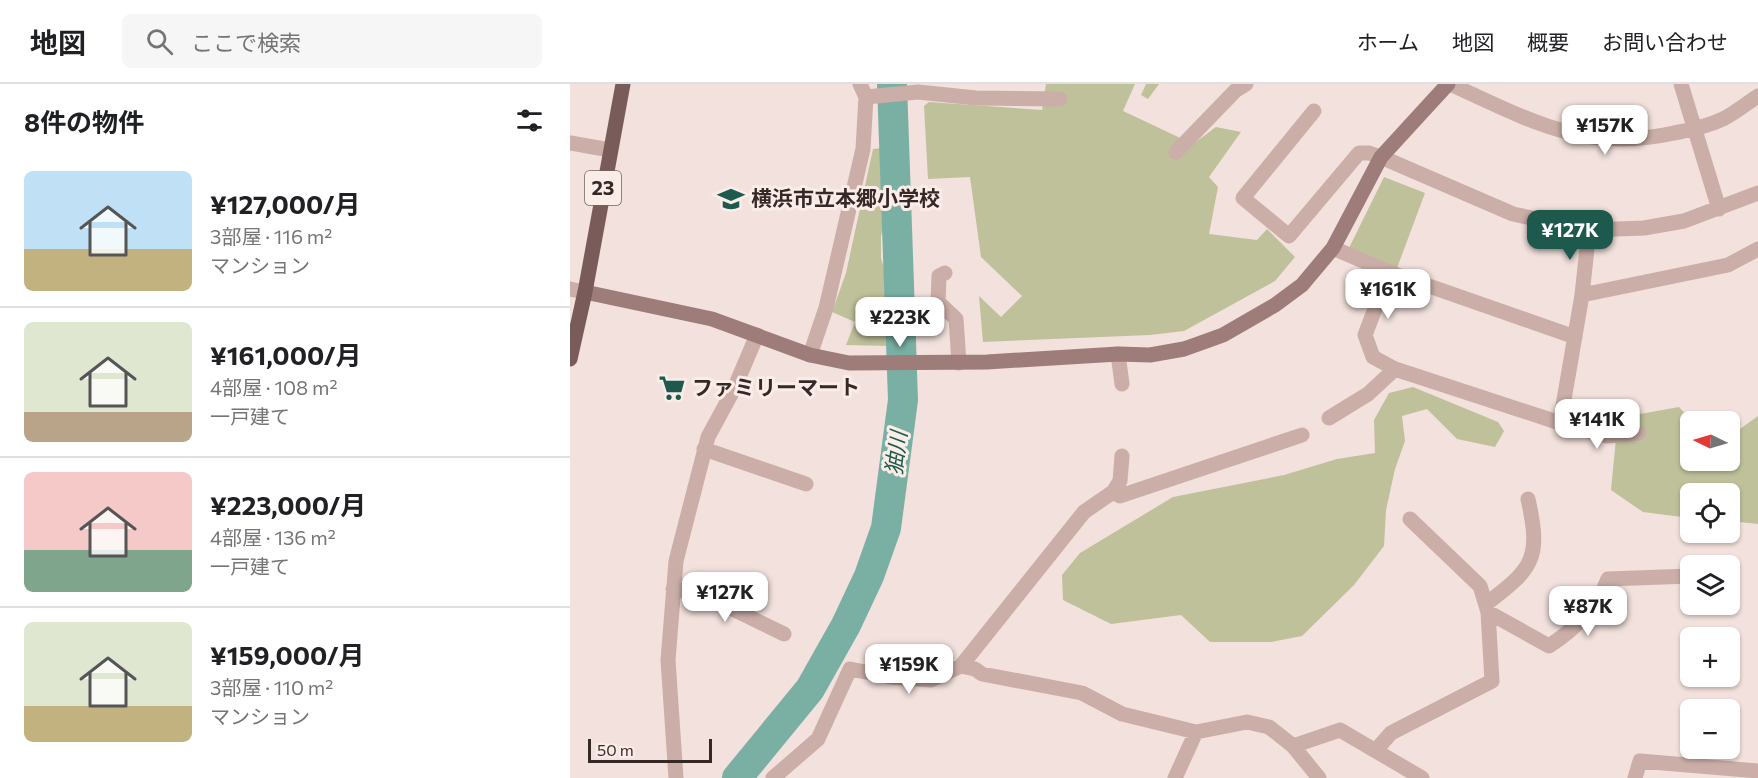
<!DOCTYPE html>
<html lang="ja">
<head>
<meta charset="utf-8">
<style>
  body { margin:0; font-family:Commissioner,"Noto Sans JP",sans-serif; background:#f6f6f6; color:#202124; height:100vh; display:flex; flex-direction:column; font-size:22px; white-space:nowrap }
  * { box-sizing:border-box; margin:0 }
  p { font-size:20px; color:#757577 }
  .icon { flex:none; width:33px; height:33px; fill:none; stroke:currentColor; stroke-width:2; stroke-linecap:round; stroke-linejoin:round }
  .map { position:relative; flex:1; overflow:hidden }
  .details { display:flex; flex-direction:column; background:#fff; width:570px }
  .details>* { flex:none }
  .needle { width:39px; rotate:275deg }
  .tools { position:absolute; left:1110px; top:327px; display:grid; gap:12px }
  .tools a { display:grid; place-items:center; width:60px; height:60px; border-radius:9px; background:#fff; box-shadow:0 2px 4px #0004; font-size:30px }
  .scale { position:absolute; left:18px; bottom:15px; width:124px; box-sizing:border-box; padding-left:6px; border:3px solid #372828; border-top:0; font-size:16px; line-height:21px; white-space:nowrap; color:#372828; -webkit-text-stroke:4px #faede8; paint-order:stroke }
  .price { position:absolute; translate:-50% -51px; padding:0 14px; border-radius:12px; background:#fff; color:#222; font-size:20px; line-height:39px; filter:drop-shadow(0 2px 3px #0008) }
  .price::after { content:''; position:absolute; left:50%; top:36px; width:18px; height:14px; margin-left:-9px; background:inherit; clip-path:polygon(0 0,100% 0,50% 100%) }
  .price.selected { background:#1d594c; color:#fff }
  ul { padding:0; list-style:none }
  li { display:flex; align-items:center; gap:18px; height:150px; padding:0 24px }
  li+li { border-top:2px solid #e0e0e0 }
  li span { display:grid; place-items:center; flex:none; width:168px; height:120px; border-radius:9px; color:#555 }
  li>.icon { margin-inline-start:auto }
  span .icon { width:72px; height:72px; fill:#fffc; stroke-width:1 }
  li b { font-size:26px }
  h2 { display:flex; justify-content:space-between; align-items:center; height:72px; padding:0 24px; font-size:26px }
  header { display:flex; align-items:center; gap:36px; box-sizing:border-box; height:84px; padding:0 30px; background:#fff; border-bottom:2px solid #e0e0e0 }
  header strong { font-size:28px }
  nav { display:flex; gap:33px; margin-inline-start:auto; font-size:21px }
  .search { width:420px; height:54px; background:#f6f6f6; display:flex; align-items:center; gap:15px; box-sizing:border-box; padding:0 21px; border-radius:9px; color:#757577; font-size:22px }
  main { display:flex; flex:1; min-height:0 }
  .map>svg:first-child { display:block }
  .green { fill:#bfc19b }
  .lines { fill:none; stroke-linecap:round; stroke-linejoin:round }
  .river { stroke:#7ab0a3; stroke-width:30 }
  .street { stroke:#cbaea7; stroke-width:15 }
  .secondary { stroke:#9e7c79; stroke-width:15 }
  .primary { stroke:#795b59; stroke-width:15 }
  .labels { text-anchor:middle; stroke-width:6; stroke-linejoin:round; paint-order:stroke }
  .shield { fill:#faede8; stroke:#726362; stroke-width:1.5 }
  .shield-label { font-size:20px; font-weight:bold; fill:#372828 }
  .poi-label { font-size:21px; font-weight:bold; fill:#372828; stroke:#faede8; text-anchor:start }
  .water-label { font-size:22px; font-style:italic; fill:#1d594c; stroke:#faede8 }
</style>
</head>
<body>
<header>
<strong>地図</strong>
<div class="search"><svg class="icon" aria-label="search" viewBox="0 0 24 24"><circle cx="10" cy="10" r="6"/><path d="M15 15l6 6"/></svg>ここで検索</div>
<nav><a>ホーム</a><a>地図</a><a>概要</a><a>お問い合わせ</a></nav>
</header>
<main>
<section class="details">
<h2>8件の物件<svg class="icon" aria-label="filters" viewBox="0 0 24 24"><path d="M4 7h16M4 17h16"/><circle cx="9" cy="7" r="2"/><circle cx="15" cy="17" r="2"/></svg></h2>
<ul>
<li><span style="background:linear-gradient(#bfe0f5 65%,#c2b280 0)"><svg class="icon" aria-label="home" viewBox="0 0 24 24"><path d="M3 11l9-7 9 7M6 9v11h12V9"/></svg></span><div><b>¥127,000/月</b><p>3部屋 · 116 m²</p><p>マンション</p></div></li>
<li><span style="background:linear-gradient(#dfe7d0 75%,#b9a48a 0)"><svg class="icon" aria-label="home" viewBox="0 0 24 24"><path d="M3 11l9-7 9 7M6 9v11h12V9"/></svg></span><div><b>¥161,000/月</b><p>4部屋 · 108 m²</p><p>一戸建て</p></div></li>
<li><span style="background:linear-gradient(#f6c9c9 65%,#7fa58c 0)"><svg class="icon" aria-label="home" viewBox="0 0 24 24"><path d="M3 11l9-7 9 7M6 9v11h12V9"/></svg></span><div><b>¥223,000/月</b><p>4部屋 · 136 m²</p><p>一戸建て</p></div></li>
<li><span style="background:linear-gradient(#dfe7d0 70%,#c2b280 0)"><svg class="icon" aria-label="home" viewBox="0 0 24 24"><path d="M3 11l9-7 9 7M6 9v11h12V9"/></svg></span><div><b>¥159,000/月</b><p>3部屋 · 110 m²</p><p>マンション</p></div></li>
</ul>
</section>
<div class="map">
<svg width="1188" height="694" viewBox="0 0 1188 694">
  <rect width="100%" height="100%" fill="#f2e1dc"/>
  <path class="green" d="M476 0H565L553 27 623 60 646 43 671 48 639 93 648 103 639 150 687 156 697 145 725 173 705 197 614 247 580 251 413 258 409 212 431 233 452 212 411 173 400 93 358 95 354 22 359 18 472 26Z
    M576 0H589L578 15 571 11Z
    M312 64 317 96V127L311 152V174L323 214 321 262 276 261 285 238 262 228 276 189 303 65Z
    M814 93 855 109 827 184 779 164Z
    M843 303 928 338 934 347 925 363 887 355 857 325 832 332 835 357 825 385 816 426 814 462 784 501 732 552 701 558H640L611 531 541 540 493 516 492 491 510 469 603 413 714 391 767 375 805 369 804 336 819 309Z
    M1109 323 1122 337 1120 376H1160V352L1188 332V440L1160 437V410H1120V434L1073 428 1041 406 1048 334Z"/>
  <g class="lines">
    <path class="river" d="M167 694 240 605 276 541 299 492 316 444 333 316 322 0"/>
    <path class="street" d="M880 0C959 36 1015 69 1104 49 1121 46 1138 42 1153 35 1165 29 1177 19 1188 12
      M1111 0 1149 125
      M296 13 348 8 406 14 490 15
      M744 27 673 114 719 152 789 69H799L811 73 943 130 1019 146 1074 144 1114 137 1188 109
      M0 59 40 66
      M606 68 666 6 676 0
      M763 164 819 188 1005 253
      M819 188 795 251 803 273 825 285 990 339 1012 211 1019 146
      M375 189 369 192 368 218 386 235 389 279
      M0 205 15 208
      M1012 211 1158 181 1188 165
      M548 270 552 300
      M240 271 256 224 293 65 296 13 290 0
      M759 334 798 310 825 285
      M990 339 1037 352 1069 349
      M134 365 236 400
      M543 408 550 397 552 372
      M103 505 130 509 214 550
      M916 520C964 484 971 474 958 415
      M918 528 979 562C1005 545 1027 524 1038 495L1120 492
      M391 582 405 585 412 590 512 609 552 630 626 648 677 638 699 643 723 662 770 646 852 694
      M723 662 749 694
      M806 666 821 649 922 597 918 528 910 502 840 435
      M106 694 98 576 106 477 138 353 164 305 187 251
      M203 694 248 655 280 585 321 593 361 596 391 582 514 428 543 408 550 412 732 351
      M605 694 626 648
      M1065 694 1070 677 1188 687"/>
    <path class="secondary" d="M15 208 142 235 240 271 279 279 417 278 548 270 580 271 614 265 653 251 705 221 732 201 763 164 811 73 878 0"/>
    <path class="primary" d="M0 275 15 208 53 0"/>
  </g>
  <defs>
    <g id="school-bare" transform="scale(2.07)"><path d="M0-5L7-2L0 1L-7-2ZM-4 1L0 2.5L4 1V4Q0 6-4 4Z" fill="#1d594c" stroke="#faede8" stroke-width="2.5" paint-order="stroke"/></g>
    <g id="supermarket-bare" transform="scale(2.07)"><path d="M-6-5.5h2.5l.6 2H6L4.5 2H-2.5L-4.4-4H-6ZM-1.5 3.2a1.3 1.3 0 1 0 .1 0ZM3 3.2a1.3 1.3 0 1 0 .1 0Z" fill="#1d594c" stroke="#faede8" stroke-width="2.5" paint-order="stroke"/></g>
  </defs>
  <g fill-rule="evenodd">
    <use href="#school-bare" x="161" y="115"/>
    <use href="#supermarket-bare" x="102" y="304"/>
  </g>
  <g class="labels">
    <rect class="shield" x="15" y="87" width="36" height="34" rx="4.5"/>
    <g class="shield-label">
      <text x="33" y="111">23</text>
    </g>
    <g class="poi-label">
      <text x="181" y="122">横浜市立本郷小学校</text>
      <text x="122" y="311">ファミリーマート</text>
    </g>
    <g class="water-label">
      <text transform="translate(326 369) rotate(-83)" y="8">㹨川</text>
    </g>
  </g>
</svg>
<div class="tools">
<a><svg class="needle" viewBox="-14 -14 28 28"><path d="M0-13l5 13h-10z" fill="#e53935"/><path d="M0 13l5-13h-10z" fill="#757577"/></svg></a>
<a><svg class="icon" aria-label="locate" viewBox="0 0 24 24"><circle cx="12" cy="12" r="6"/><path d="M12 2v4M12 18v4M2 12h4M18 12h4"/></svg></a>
<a><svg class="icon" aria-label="layers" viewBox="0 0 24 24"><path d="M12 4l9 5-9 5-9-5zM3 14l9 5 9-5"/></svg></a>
<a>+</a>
<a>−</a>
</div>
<div class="scale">50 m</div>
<b class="price" style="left:1035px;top:72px">¥157K</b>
<b class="price selected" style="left:1000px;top:177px">¥127K</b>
<b class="price" style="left:818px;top:236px">¥161K</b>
<b class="price" style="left:330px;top:264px">¥223K</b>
<b class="price" style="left:1027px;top:366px">¥141K</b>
<b class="price" style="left:155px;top:539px">¥127K</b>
<b class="price" style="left:1018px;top:553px">¥87K</b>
<b class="price" style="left:339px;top:611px">¥159K</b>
</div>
</main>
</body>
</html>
